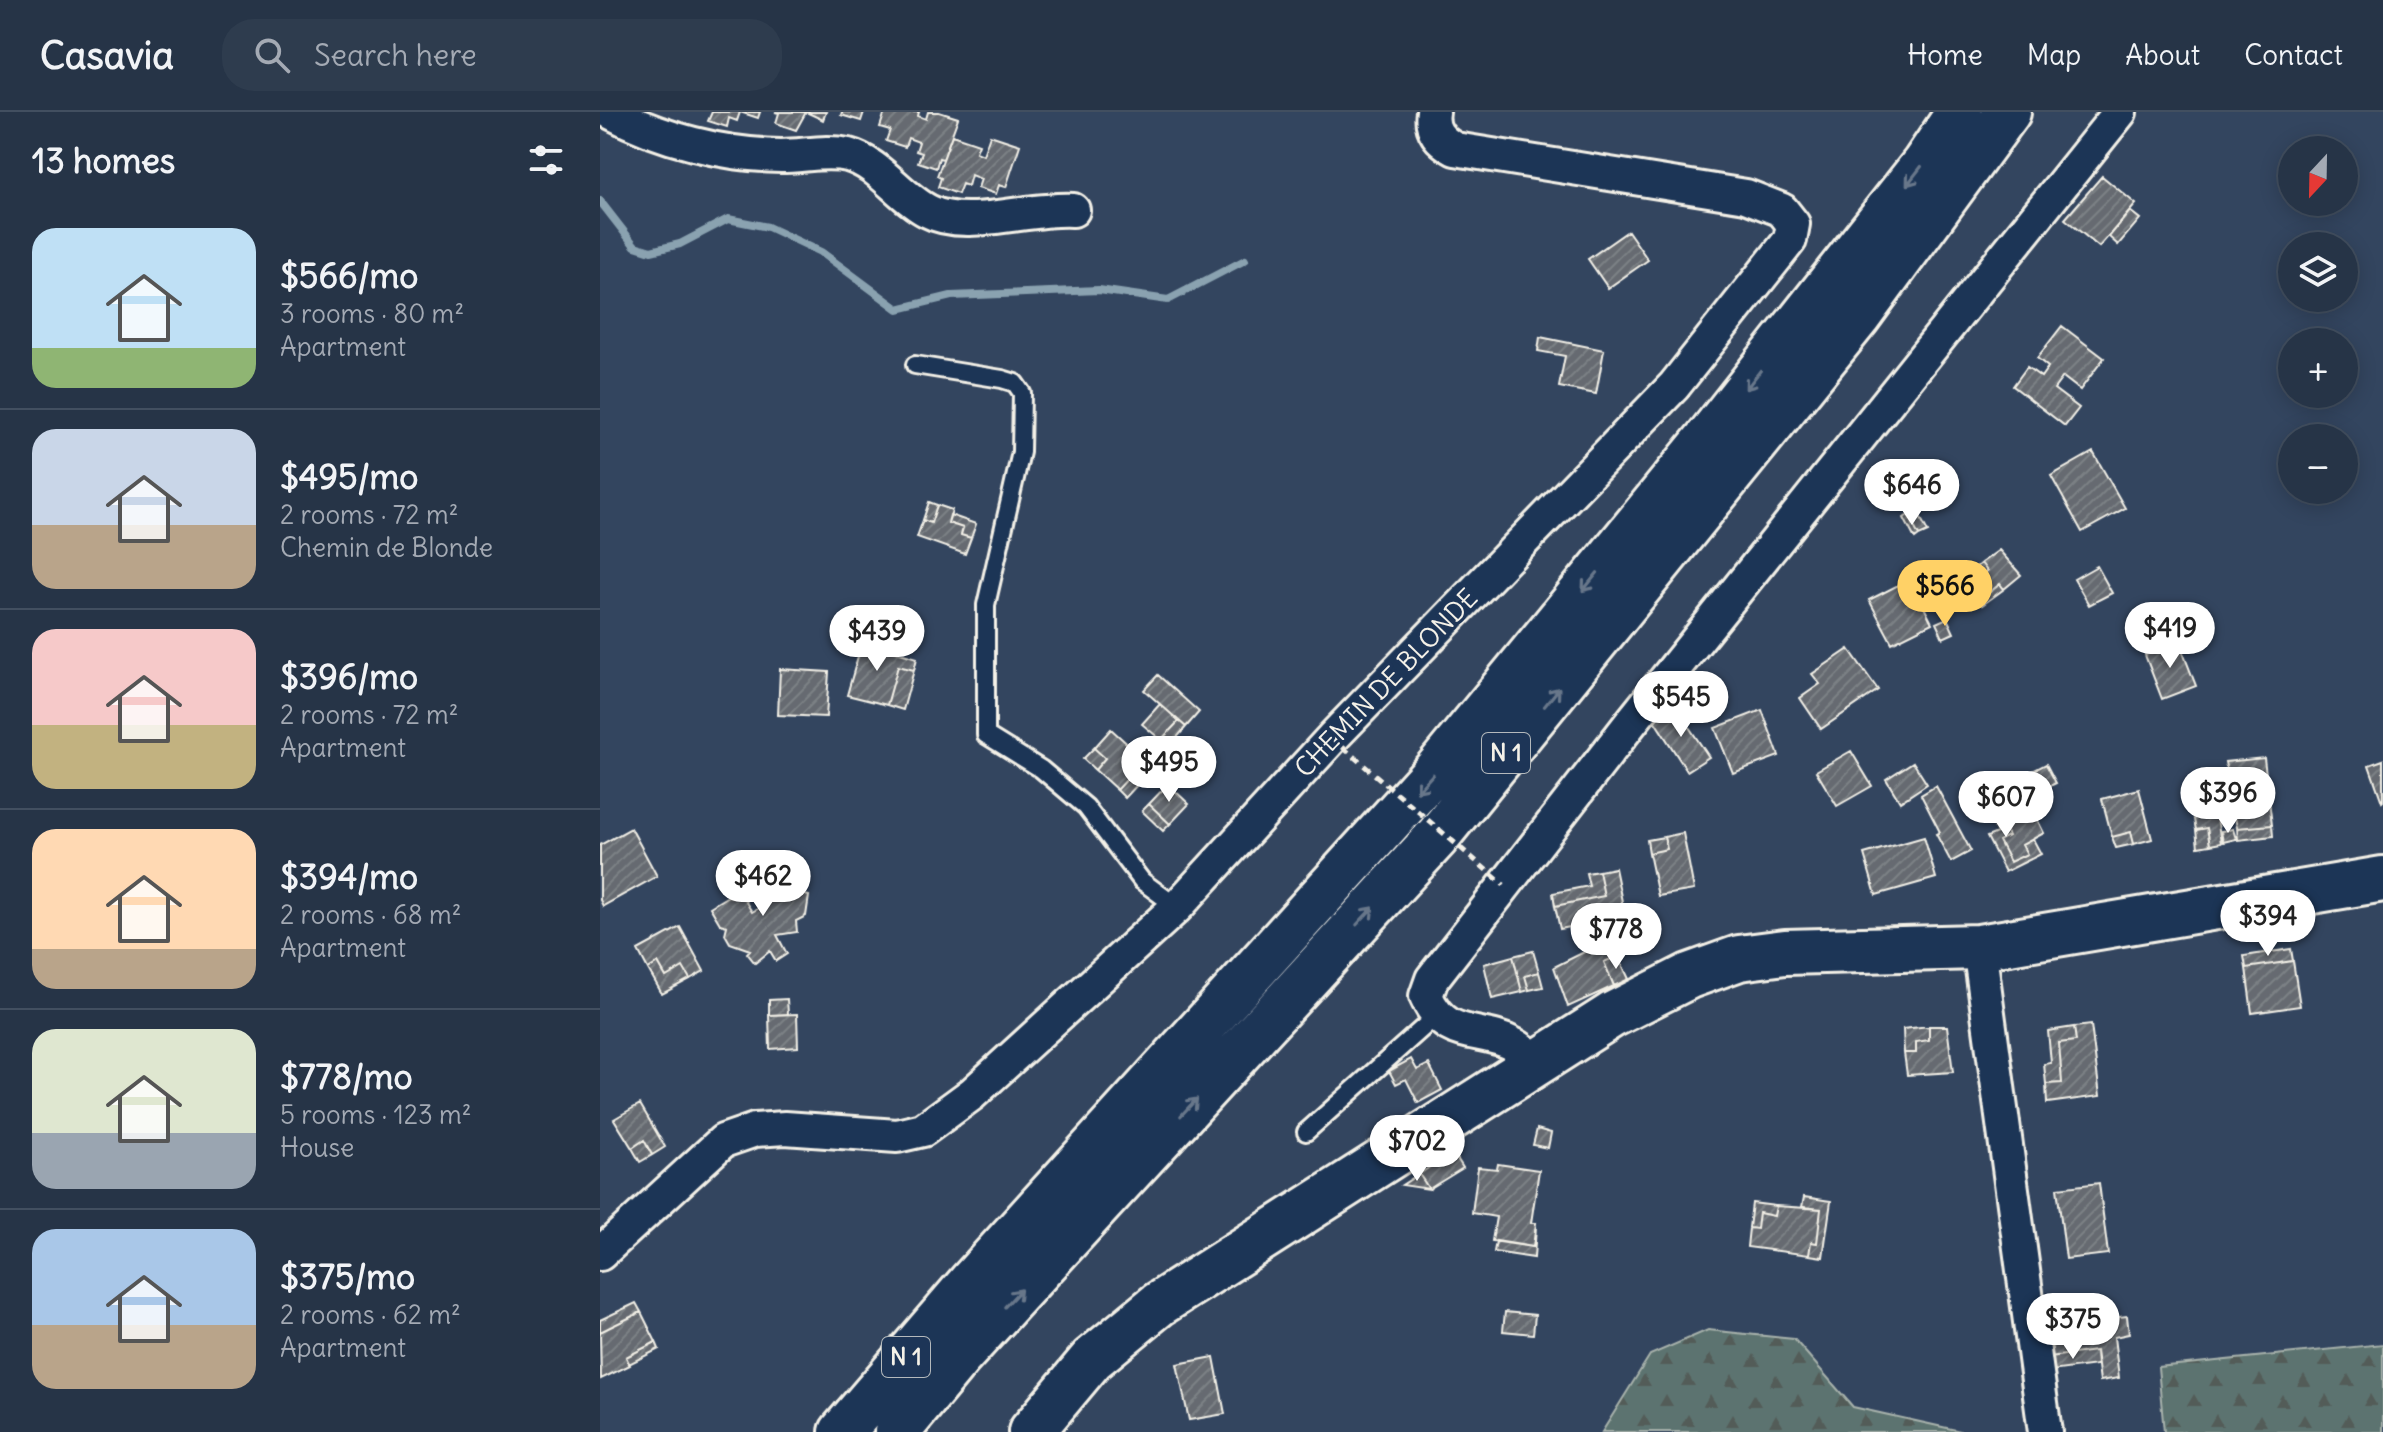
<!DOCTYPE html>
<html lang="en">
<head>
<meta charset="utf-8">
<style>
  body { margin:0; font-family:Delius,sans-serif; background:#2e3c4e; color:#f1f3f6; height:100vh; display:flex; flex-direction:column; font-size:30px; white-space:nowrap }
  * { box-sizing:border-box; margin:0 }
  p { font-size:26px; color:#a4aab4 }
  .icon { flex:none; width:44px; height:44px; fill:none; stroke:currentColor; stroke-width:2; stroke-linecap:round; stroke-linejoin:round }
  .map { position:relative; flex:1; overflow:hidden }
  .sheet { display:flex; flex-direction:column; background:#263447; width:600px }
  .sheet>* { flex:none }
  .needle { width:52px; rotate:202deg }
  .fabs { position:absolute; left:1678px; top:24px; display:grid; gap:16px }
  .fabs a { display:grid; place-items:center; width:80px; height:80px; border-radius:50%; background:#263447; box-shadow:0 4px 20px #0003,0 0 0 2px #424f60; font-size:40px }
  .price { position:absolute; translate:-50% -68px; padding:0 18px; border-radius:28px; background:#fff; color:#222; font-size:26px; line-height:52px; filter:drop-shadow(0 2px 4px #0008) }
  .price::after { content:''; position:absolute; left:50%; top:48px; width:24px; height:18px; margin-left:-12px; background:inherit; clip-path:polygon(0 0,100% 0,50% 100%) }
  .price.active { background:#ffd166; color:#111 }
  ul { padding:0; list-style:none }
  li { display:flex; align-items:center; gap:24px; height:200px; padding:0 32px }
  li+li { border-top:2px solid #424f60 }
  li span { display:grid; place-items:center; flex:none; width:224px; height:160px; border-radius:24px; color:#555 }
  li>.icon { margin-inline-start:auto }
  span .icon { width:96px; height:96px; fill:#fffc; stroke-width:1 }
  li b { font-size:34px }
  h2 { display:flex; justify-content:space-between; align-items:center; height:96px; padding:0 32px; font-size:34px }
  header { display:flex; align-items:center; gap:48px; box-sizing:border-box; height:112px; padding:0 40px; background:#263447; border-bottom:2px solid #424f60 }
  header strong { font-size:38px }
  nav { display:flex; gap:44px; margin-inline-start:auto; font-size:28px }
  .search { width:560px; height:72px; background:#2e3c4e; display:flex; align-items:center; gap:20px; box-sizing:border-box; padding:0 28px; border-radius:32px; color:#a4aab4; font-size:30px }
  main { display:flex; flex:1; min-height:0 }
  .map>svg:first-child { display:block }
  .forest { fill:url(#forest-firs); stroke:#a8b2ac; stroke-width:2 }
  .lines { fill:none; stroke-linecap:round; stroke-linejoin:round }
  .stream { stroke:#8aa2b0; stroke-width:8 }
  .building { fill:url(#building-hatch); stroke:#f4f1e8; stroke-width:2 }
  .lane-casing { stroke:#f4f1e8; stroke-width:22 }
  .street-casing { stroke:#f4f1e8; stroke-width:38 }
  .secondary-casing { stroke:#f4f1e8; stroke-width:50 }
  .highway-casing { stroke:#f4f1e8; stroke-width:50 }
  .lane { stroke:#1d3557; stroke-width:16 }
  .street { stroke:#1d3557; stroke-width:32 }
  .secondary { stroke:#1d3557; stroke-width:44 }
  .highway { stroke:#1d3557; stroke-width:44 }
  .path-bridge { stroke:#f4f1e8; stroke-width:5; stroke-dasharray:8 6; stroke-linecap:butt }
  .oneway { stroke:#68778a }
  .labels { text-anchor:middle; stroke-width:6; stroke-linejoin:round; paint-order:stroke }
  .shield { fill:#1d3557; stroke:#b4b9bc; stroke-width:2 }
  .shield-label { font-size:24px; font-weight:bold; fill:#f4f1e8 }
  .street-label { font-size:26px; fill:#f4f1e8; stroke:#1d3557 }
</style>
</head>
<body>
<header>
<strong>Casavia</strong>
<div class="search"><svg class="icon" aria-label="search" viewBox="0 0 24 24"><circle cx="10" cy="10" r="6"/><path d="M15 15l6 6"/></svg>Search here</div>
<nav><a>Home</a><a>Map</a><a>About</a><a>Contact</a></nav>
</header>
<main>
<section class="sheet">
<h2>13 homes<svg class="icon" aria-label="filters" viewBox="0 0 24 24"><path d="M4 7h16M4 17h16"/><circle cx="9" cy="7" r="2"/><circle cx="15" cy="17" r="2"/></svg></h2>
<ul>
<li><span style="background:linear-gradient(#bfe0f5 75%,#8fb573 0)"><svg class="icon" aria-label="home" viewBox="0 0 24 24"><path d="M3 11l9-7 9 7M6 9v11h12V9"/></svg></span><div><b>$566/mo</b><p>3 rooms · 80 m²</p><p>Apartment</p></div></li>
<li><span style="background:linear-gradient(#c9d6e8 60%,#b9a48a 0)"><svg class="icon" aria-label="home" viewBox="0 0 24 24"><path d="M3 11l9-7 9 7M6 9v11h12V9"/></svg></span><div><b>$495/mo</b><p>2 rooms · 72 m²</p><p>Chemin de Blonde</p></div></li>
<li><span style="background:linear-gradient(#f6c9c9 60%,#c2b280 0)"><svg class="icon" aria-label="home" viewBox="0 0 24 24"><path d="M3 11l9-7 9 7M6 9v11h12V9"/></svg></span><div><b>$396/mo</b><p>2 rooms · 72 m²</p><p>Apartment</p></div></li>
<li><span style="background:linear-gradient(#ffd9b3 75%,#b9a48a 0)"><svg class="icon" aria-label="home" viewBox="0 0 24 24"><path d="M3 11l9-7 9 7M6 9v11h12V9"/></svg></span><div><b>$394/mo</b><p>2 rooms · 68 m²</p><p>Apartment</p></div></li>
<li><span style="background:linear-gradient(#dfe7d0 65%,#9aa5b1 0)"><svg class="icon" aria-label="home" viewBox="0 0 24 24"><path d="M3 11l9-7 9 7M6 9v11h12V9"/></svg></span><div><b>$778/mo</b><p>5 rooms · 123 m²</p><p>House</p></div></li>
<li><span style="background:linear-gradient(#a9c7e8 60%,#b9a48a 0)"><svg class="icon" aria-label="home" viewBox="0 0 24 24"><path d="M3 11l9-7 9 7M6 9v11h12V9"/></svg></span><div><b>$375/mo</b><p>2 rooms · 62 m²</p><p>Apartment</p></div></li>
</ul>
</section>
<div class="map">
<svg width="1783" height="1320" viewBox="0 0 1783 1320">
  <defs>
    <pattern id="forest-firs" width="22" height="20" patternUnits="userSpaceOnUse" patternTransform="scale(2)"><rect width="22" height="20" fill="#5c736f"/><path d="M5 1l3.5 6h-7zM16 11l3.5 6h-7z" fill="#525b58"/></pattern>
    <pattern id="building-hatch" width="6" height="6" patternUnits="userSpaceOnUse" patternTransform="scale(2)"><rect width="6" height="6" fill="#666b71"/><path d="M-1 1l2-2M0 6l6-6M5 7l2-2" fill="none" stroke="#7c8185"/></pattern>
  </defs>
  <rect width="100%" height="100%" fill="#33455f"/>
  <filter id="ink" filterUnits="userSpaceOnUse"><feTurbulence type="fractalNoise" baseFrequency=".0125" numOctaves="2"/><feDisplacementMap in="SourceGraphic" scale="16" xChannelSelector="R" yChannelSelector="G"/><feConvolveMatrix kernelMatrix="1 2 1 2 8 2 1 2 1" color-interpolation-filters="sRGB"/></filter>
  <g filter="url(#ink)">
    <path class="forest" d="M1108 1218 1194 1227 1253 1295 1365 1320H1002L1050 1243Z
      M1783 1232V1320H1564L1558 1255Z"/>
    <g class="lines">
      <path class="stream" d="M0 89 35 134 51 139 80 132 128 107 168 115 221 140 298 197 351 184 499 178 568 188 645 148"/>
    </g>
    <path class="building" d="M112 0H140L137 9 129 6 127 15 108 9Z
      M140 0H160L158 6Z
      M175 0H206L196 18 176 11 179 1Z
      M206 0H226L223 8Z
      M242 0H264L261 9 241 3Z
      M285 0H319L318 4 326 7 328 0H339L358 6 343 47 339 46 336 56 318 50 322 41 316 39 319 30 308 26 305 35 286 29 290 18 280 15Z
      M352 23 379 32 376 40 383 43 390 23 420 33 406 75 399 73 396 82 378 76 381 67 371 63 368 74 362 72 358 82 338 75 341 66 337 64Z
      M1502 64 1536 92 1499 135 1465 107Z
      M1530 99 1540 107 1518 133 1509 125Z
      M1028 119 1048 148 1008 176 988 147Z
      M1462 214 1504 246 1480 278 1463 265 1454 277 1479 296 1465 314 1413 274 1427 255 1441 265 1448 255 1437 246Z
      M940 225 1004 238 996 282 959 275 965 244 938 239Z
      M1493 340 1525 396 1482 420 1451 364Z
      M329 390 337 393 331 411 323 408Z
      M337 393 352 398 348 411 363 416 361 423 371 426 365 442 317 425 323 408 331 411Z
      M1317 399 1328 420 1319 424 1308 403Z
      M350 403 376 412 371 426 361 423 363 416 348 411Z
      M1308 403 1319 424 1315 427 1304 406Z
      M1399 438 1421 463 1404 477 1400 472 1386 483 1374 468 1387 459 1381 451Z
      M1381 451 1387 459 1374 468 1386 483 1400 472 1404 477 1382 493 1362 467Z
      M1497 454 1512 481 1489 493 1474 467Z
      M1310 467 1332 511 1292 531 1269 488Z
      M1347 506 1354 521 1343 526 1336 511Z
      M262 530 317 546 314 558 298 554 287 593 247 583Z
      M1579 530 1596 574 1562 587 1545 543Z
      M1249 537 1278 578 1221 617 1200 586 1220 572 1212 562Z
      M298 554 314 558 303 598 287 593Z
      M180 557 229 560 226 605 178 603Z
      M558 563 599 600 586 615 544 578Z
      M560 592 579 609 561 628 542 612Z
      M1075 594 1109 645 1087 659 1054 608Z
      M1162 598 1179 644 1133 661 1115 616Z
      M579 609 586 615 568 636 561 628Z
      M511 617 545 648 517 678 495 658 505 646 494 636Z
      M494 636 505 646 495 658 483 647Z
      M1251 639 1272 674 1237 694 1216 659Z
      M1664 646 1672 713 1637 716 1625 650Z
      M545 648 553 656 525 686 517 678Z
      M1783 648V689L1782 690 1769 653Z
      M1313 650 1327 672 1300 690 1286 667Z
      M1446 652 1456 671 1426 686 1417 667Z
      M1417 667 1444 721 1422 733 1427 742 1410 750 1399 729 1408 724 1387 682Z
      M568 672 589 692 570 712 549 692Z
      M1336 674 1371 739 1351 750 1336 722 1340 720 1321 683Z
      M1539 677 1552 727 1534 732 1531 720 1512 725 1502 687Z
      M1613 678 1621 731 1610 733 1607 716 1596 718 1589 681Z
      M1387 682 1408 724 1399 729 1410 750 1427 742 1422 733 1433 727 1441 742 1405 760 1387 725 1397 721 1379 686Z
      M549 692 570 712 563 719 542 699Z
      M1672 713 1673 724 1638 728 1637 716Z
      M31 716 57 764 3 794 0 788V733Z
      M1607 716 1610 733 1598 735 1596 718Z
      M1633 717 1636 727 1623 730 1621 719Z
      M1531 720 1534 732 1516 736 1512 725Z
      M1083 721 1094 778 1058 784 1049 741 1067 737 1064 725Z
      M1064 725 1067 737 1049 741 1047 728Z
      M1324 725 1336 766 1276 783 1264 742Z
      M1015 756 1025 804 960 817 955 794 1004 784 999 759Z
      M999 759 1004 784 955 794 953 781 989 774 986 761Z
      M169 762 197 770 194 780 209 784 206 804 196 809 197 820 177 823 187 842 176 849 170 839 155 851 147 841 150 838 130 831 125 822 127 814 120 812 110 795 128 784 144 787 152 800 166 792 162 785Z
      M80 815 104 859 90 867 83 855 66 865 58 851 48 857 38 838Z
      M1010 827 1018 844 1004 850 1014 874 968 895 954 855Z
      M1691 837 1693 849 1646 856 1644 844Z
      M933 839 939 860 925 864 929 878 922 880 913 844Z
      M913 844 922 880 892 887 884 852Z
      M1018 844 1029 867 1014 874 1004 850Z
      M1693 849 1700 894 1652 901 1646 856Z
      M58 851 66 865 83 855 90 867 62 882 48 857Z
      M939 860 943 875 929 878 925 864Z
      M187 887 188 902 169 903V888Z
      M197 902 198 935 170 937 169 903Z
      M1491 913 1500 984 1447 991 1446 972 1462 971 1459 931 1476 929 1474 915Z
      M1329 914V928L1316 930V941H1304L1303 917Z
      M1329 914H1347L1353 960 1307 963 1304 941H1316V930L1329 928Z
      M1474 915 1476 929 1459 931 1462 971 1446 972 1444 952 1451 951 1448 919Z
      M811 947 817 958 829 952 842 978 818 991 806 967 796 972 789 959Z
      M40 992 65 1035 52 1043 44 1028 32 1036 14 1007Z
      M937 1017 951 1021 948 1036 933 1033Z
      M44 1028 52 1043 40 1050 32 1036Z
      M853 1040 863 1056 829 1077 819 1062Z
      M898 1052 939 1058 931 1111H936L933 1135 892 1129 896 1105 872 1101 878 1055 897 1057Z
      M819 1062 829 1077 802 1073Z
      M1499 1071 1508 1142 1466 1147 1457 1076Z
      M1204 1085 1231 1089 1223 1145 1209 1143 1211 1130 1217 1131 1221 1097 1202 1095Z
      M1152 1091 1176 1094 1174 1104 1159 1101 1157 1117 1149 1116Z
      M1176 1094 1221 1097 1217 1131 1211 1130 1209 1143 1147 1135 1149 1116 1157 1117 1159 1101 1174 1104Z
      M936 1114 934 1146 894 1140 896 1129 933 1135Z
      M36 1191 41 1200 0 1220V1208Z
      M41 1200 56 1230 26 1245 30 1253 1 1267 0 1220Z
      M905 1200 935 1203 933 1222 903 1219Z
      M1527 1204 1529 1222 1514 1225 1519 1266 1500 1269 1496 1239 1449 1245 1447 1226 1493 1220 1492 1208Z
      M56 1230 59 1237 29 1252 26 1245Z
      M1496 1239 1497 1253 1451 1259 1449 1245Z
      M614 1245 625 1302 589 1308 577 1252Z"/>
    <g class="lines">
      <g class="lane-casing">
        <path id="lane" d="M315 253 402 267 415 271 422 281 421 340 386 493V623L441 657 486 695 542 769 577 795
          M706 1020 835 905"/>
      </g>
      <g class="street-casing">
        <path id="street" d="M10 0C60 27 124 43 181 44 204 44 225 38 248 43 279 51 300 85 328 99 365 119 430 95 473 98
          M1379 835 1445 1320
          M940 952C932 946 924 938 915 933 878 913 847 931 826 884L832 867 1033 608 1520 0
          M0 1142 123 1029 155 1018 185 1016 297 1024 323 1018 372 982 577 795 732 626 1074 274 1190 128 1193 112 1182 98 1146 84 855 37C840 29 830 18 833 0"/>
      </g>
      <g class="secondary-casing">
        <path id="secondary" d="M431 1320 492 1247 559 1192 1012 903 1089 864 1139 846 1185 840 1379 835 1783 767"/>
      </g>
      <g class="highway-casing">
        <path id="highway" d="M242 1320 370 1171 837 657 1107 327 1324 52 1359 0
          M297 1320 360 1244 837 725 1258 205 1408 0"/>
      </g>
      <use href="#lane" class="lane"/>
      <use href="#street" class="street"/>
      <use href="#secondary" class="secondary"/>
      <use href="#highway" class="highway"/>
      <path class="path-bridge" d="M732 626 904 773"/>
    </g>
    <defs><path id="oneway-shaft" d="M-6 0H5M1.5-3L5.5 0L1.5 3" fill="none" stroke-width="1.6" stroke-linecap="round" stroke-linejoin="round" transform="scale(2)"/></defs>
    <g class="oneway">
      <use href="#oneway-shaft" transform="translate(1314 64) rotate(128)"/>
      <use href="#oneway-shaft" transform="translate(1153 268) rotate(128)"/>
      <use href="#oneway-shaft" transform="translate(990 470) rotate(129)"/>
      <use href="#oneway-shaft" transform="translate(952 585) rotate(-51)"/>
      <use href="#oneway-shaft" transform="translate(825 671) rotate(132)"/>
      <use href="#oneway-shaft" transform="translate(765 804) rotate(-47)"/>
      <use href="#oneway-shaft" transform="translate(589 995) rotate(-47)"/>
      <use href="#oneway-shaft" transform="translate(413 1186) rotate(-47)"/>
    </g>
  </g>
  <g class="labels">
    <g class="shield">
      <rect x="882" y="621" width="48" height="40" rx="6"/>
      <rect x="282" y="1225" width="48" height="40" rx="6"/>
    </g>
    <g class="shield-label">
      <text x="906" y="649">N 1</text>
      <text x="306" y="1253">N 1</text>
    </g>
    <g class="street-label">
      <text transform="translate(786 571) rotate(-46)" y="9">CHEMIN DE BLONDE</text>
    </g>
  </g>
</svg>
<div class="fabs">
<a><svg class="needle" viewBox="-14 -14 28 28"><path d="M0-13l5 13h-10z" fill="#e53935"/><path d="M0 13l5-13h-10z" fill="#a4aab4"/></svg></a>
<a><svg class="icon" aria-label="layers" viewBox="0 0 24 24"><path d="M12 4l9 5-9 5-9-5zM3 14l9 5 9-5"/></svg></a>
<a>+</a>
<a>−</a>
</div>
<b class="price" style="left:1312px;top:415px">$646</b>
<b class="price active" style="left:1345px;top:516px">$566</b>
<b class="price" style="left:1570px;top:558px">$419</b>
<b class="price" style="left:277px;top:561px">$439</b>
<b class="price" style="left:1081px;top:627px">$545</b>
<b class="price" style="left:569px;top:692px">$495</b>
<b class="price" style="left:1628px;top:723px">$396</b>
<b class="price" style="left:1406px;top:727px">$607</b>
<b class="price" style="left:163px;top:806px">$462</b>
<b class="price" style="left:1668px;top:846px">$394</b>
<b class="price" style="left:1016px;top:859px">$778</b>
<b class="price" style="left:817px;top:1071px">$702</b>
<b class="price" style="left:1473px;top:1249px">$375</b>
</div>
</main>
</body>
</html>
